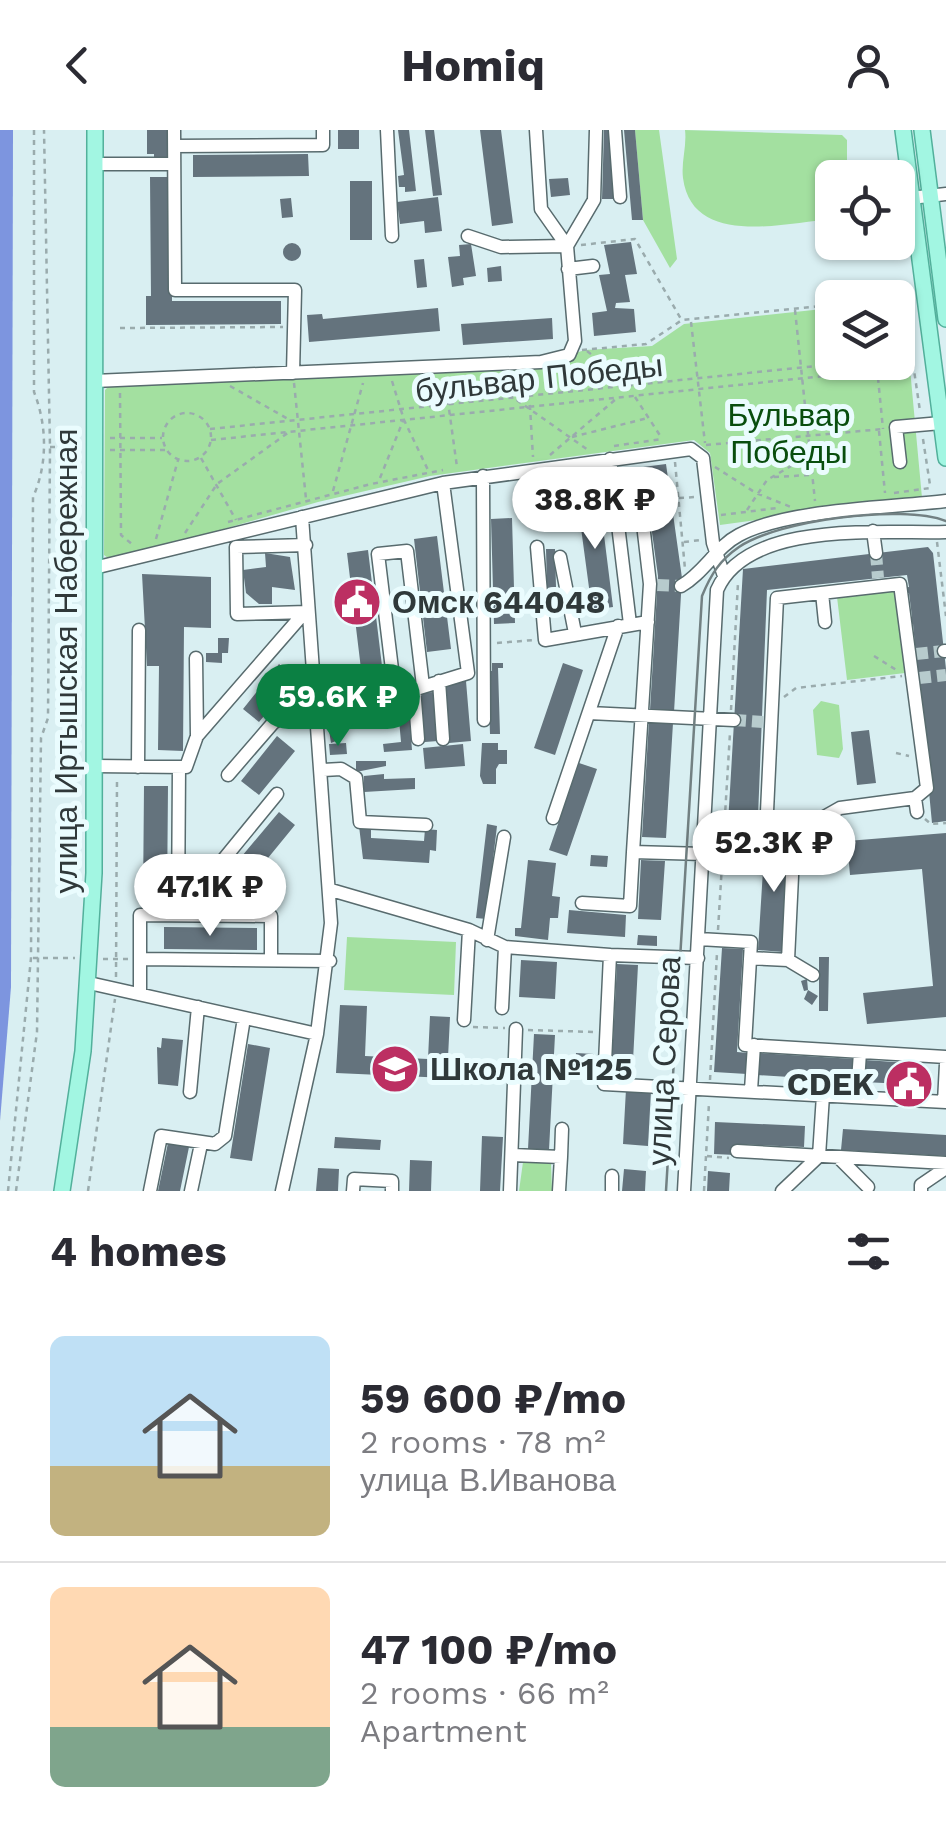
<!DOCTYPE html>
<html lang="en">
<head>
<meta charset="utf-8">
<style>
  body { margin:0; font-family:"Work Sans",sans-serif; background:#f2f2f3; color:#2b2b33; height:100vh; display:flex; flex-direction:column; font-size:38px; white-space:nowrap }
  * { box-sizing:border-box; margin:0 }
  p { font-size:32px; color:#7c7c81 }
  .icon { flex:none; width:55px; height:55px; fill:none; stroke:currentColor; stroke-width:2; stroke-linecap:round; stroke-linejoin:round }
  .map { position:relative; height:1061px; overflow:hidden }
  .details { display:flex; flex-direction:column; background:#fff; flex:1 }
  .details>* { flex:none }
  .controls { position:absolute; left:815px; top:30px; display:grid; gap:20px }
  .controls a { display:grid; place-items:center; width:100px; height:100px; border-radius:15px; background:#fff; box-shadow:0 2px 8px #0004; font-size:50px }
  .price { position:absolute; translate:-50% -85px; padding:0 22px; border-radius:35px; background:#fff; color:#222; font-size:32px; line-height:65px; filter:drop-shadow(0 2px 5px #0008) }
  .price::after { content:''; position:absolute; left:50%; top:60px; width:30px; height:22px; margin-left:-15px; background:inherit; clip-path:polygon(0 0,100% 0,50% 100%) }
  .price.active { background:#0b8043; color:#fff }
  ul { padding:0; list-style:none }
  li { display:flex; align-items:center; gap:30px; height:250px; padding:0 50px }
  li+li { border-top:2px solid #e1e1e2 }
  li span { display:grid; place-items:center; flex:none; width:280px; height:200px; border-radius:15px; color:#555 }
  li>.icon { margin-inline-start:auto }
  span .icon { width:120px; height:120px; fill:#fffc; stroke-width:1 }
  li b { font-size:42px }
  h2 { display:flex; justify-content:space-between; align-items:center; height:120px; padding:0 50px; font-size:42px }
  header { display:flex; justify-content:space-between; align-items:center; height:130px; padding:0 50px; background:#fff; font-size:45px; font-weight:700 }
  .map>svg:first-child { display:block }
  .green { fill:#a3e0a0 }
  .water { fill:#7d95df }
  .building { fill:#64737d }
  .lines { fill:none; stroke-linecap:round; stroke-linejoin:round }
  .minor-tunnel { stroke:#b7cbcd; stroke-width:12; stroke-dasharray:12 6; stroke-linecap:butt }
  .minor-casing { stroke:#586b6e; stroke-width:15 }
  .major-casing { stroke:#52b09b; stroke-width:18 }
  .path { stroke:#9aabad; stroke-width:2.5; stroke-dasharray:5 5; stroke-linecap:butt }
  .minor { stroke:#fff; stroke-width:12 }
  .major { stroke:#a2f6e2; stroke-width:15 }
  .tram { stroke:#728082; stroke-width:2.5 }
  .labels { text-anchor:middle; stroke-width:10; stroke-linejoin:round; paint-order:stroke }
  .street-label { font-size:32px; fill:#30393a; stroke:#eafcfe }
  .park-label { font-size:32px; fill:#094e0e; stroke:#eafcfe }
  .poi-label { font-size:32px; font-weight:bold; fill:#30393a; stroke:#eafcfe; text-anchor:start }
</style>
</head>
<body>
<header><svg class="icon" aria-label="back" viewBox="0 0 24 24"><path d="M15 5l-7 7 7 7"/></svg>Homiq<svg class="icon" aria-label="person" viewBox="0 0 24 24"><circle cx="12" cy="8" r="4"/><path d="M4 21q1-7 8-7t8 7"/></svg></header>
<div class="map">
<svg width="946" height="1061" viewBox="0 0 946 1061">
  <rect width="100%" height="100%" fill="#d9eff2"/>
  <path class="green" d="M635 0H659L677 129 670 138 643 90Z
    M685 0 842 5 847 10V47L832 48V89C785 93 692 118 683 48 681 32 687 16 685 0Z
    M832 178V232H898V215L908 217 922 368 720 395 710 323 694 310 430 346 318 372 112 431 104 425 105 260 111 254 538 235 585 220 652 216 684 194Z
    M896 460 905 543 847 550 837 467Z
    M821 571 839 575 843 619 839 628 817 625 813 580Z
    M347 807 456 812 454 865 344 860Z
    M523 1032 551 1033 552 1061H519Z"/>
  <path class="water" d="M0 0H13L11 857 0 991Z"/>
  <path class="building" d="M147 0H171L167 32H154V24H147Z
    M338 0H359V19H338Z
    M398 0H409L416 61 405 62V57H399L398 46 404 45Z
    M425 0H434L442 65 433 66Z
    M480 0H501L513 93 492 96Z
    M604 0H611L613 9 614 69H602Z
    M624 0H635L643 90H632Z
    M308 24 309 46 193 47V25Z
    M150 47H171L172 171H281V194L146 195V166H151Z
    M568 48 570 65 551 67 549 49Z
    M350 51H372V110H350Z
    M438 67 442 101 425 103 424 91 400 94 397 72Z
    M291 68 293 87 282 88 280 69Z
    M631 112 637 144 625 145 630 172 616 173 615 178 634 179 636 202 594 206 592 183 607 181 599 145 610 144 604 115Z
    M283 122a9 9 0 1 1 18 0a9 9 0 1 1-18 0Z
    M471 114 476 146 463 148 464 155 452 157 448 127 460 126 459 115Z
    M424 129 427 157 417 158 414 130Z
    M501 136 502 151 488 152 487 138Z
    M438 178 440 201 309 212 307 185 322 184 323 189Z
    M552 188 553 209 463 215 461 194Z
    M666 334 682 448 674 582 650 580 658 446 643 337Z
    M599 365 613 477 592 480 577 368Z
    M512 388 515 493 494 494 491 389Z
    M437 406 451 519 427 522 414 409Z
    M928 417 933 423 946 539V691L932 693 913 494H906L905 488 912 487 909 463 902 464 901 458 909 457 907 445 767 460 757 712 727 711 743 439Z
    M546 419H555L556 457 547 458Z
    M368 420 382 536 361 539 347 423Z
    M265 423 290 427 295 460 272 457V474H259L246 463 243 440 266 437Z
    M142 444 211 447V498L184 497 183 621 158 620 159 536H147Z
    M218 508H229L228 523H222V533L206 532V523H218Z
    M492 533H503V538H498L500 604H490L488 541H492Z
    M563 533 583 540 555 625 534 618Z
    M279 534 296 548 259 592 243 579Z
    M466 551 471 611 449 613 445 559 448 552Z
    M434 562 438 611 425 612 421 563Z
    M408 566 412 620 384 622 383 614 401 612 397 567Z
    M338 590 341 609 331 613 328 594Z
    M649 591 673 593 666 708 642 707Z
    M869 600 876 653 857 655 851 602Z
    M277 606 295 621 259 665 241 651Z
    M346 613 347 624 330 625 329 614Z
    M482 613H498V620H507V634H499L496 639V654H483L480 646Z
    M463 614 465 636 425 639 423 618Z
    M356 631H386V636L356 642Z
    M579 633 597 639 567 726 549 720Z
    M384 644V649L415 648V659L364 662V646Z
    M144 656H168L167 771 143 770Z
    M279 682 295 695 259 739 242 726Z
    M487 694 497 696 486 789 476 788Z
    M359 696 371 697V708L424 711 425 699 437 700 436 721 430 720 429 733 363 729Z
    M946 703V887L867 894 863 863 933 856 922 739 850 745 847 711Z
    M765 708 790 709 783 822 758 820Z
    M591 725 608 726 607 737 590 736Z
    M528 730 556 733 552 766 560 767 558 788H550L548 810 515 806V798H521Z
    M641 730 665 731 661 790 638 789Z
    M569 780 626 785 625 807 567 803Z
    M164 797 257 798V820L164 819Z
    M638 805 657 806V816L637 815Z
    M722 818 743 819 737 922 748 923 747 944 714 942Z
    M819 827H829L828 881H819Z
    M521 830 557 832 555 869 519 867Z
    M617 834 638 835 632 950 611 949Z
    M807 849 808 860 818 866 812 875 804 869 808 860 804 861 801 851Z
    M340 875 367 876 365 926 428 929 430 886 450 887 447 948 336 943Z
    M534 904 555 905 549 1020 528 1019Z
    M162 908 183 910 178 956 158 954 157 917 161 918Z
    M248 914 270 918 252 1031 230 1028Z
    M576 923 594 924 593 933H575Z
    M758 923 854 929 853 951 757 945Z
    M865 930 924 934 923 955 864 952Z
    M626 959 651 961 648 1016 623 1014Z
    M715 992 805 996 804 1017 736 1014 735 1025 714 1024Z
    M843 999 946 1005V1026L841 1020Z
    M482 1006 503 1007 500 1061H480Z
    M335 1007 381 1010 380 1020 334 1018Z
    M168 1013 189 1017 180 1061H158Z
    M410 1030 432 1031 431 1061H409Z
    M318 1038 339 1039 338 1061H316Z
    M624 1039 646 1041 645 1061H622Z
    M708 1041 730 1043 729 1061H707Z"/>
  <g class="lines">
    <path class="minor-tunnel" d="M876 423 878 448
      M657 455 681 456
      M916 524 944 521
      M919 548 946 545
      M734 590 763 592"/>
    <g class="minor-casing">
      <path id="minor" d="M174 0 175 160H295L293 243
        M387 0 392 106
        M536 0 541 79 567 116
        M615 0 620 67
        M174 16 323 15V0
        M95 34H174
        M911 68 946 64
        M468 106 501 117 567 116
        M568 139 593 136
        M94 251 541 232 569 225 575 211 567 116 594 70 596 0
        M610 329 630 494
        M900 332 896 297 941 293
        M483 346 484 590
        M873 401 876 423
        M306 415 236 417 237 484 307 482
        M537 417 545 510 648 492
        M560 427 575 503
        M94 438 443 353 691 319 703 328 713 413 724 446
        M681 456C704 443 716 417 739 405 788 379 888 378 946 371
        M822 463 825 492
        M944 521H946
        M196 528 197 606
        M439 551 443 609
        M414 558 418 609
        M395 564 378 424 407 421 423 556
        M589 583 734 590
        M95 636 186 637 197 606 304 483
        M138 637 139 500
        M323 640 341 639 356 648 360 692 426 695
        M228 645 273 593 285 585H332L468 543 443 353
        M915 668 927 658 900 454 777 468 766 703 794 704 840 678 915 668 917 682
        M553 688 618 496
        M633 722 650 454 639 360
        M331 760 469 800 505 817 610 825
        M582 773 630 776 633 722 704 724
        M178 784 179 637
        M178 785 277 664
        M699 809 751 812 745 915 946 927
        M487 810 504 707
        M698 828 610 825 604 954 946 972
        M750 828 788 830 813 845
        M140 829V785L271 786V830
        M788 830 794 704
        M89 853 317 904
        M140 864V829L330 831
        M502 878 505 817
        M464 890 469 800
        M751 960 754 915
        M190 962 198 877
        M857 967 860 922
        M944 972 946 934
        M737 1021 946 1033
        M512 1025 561 1027 562 999
        M838 1027 868 1057
        M150 1061 161 1006 215 1014 225 1006 244 888
        M191 1061 201 1014
        M282 1061 317 904 331 793 302 387
        M353 1061 354 1049 392 1051V1061
        M510 1061 516 899
        M559 1061 561 1027
        M612 1061V1046
        M684 1061 717 460C748 389 884 404 946 402
        M782 1061 819 1026 823 965
        M921 1061V1055L946 1038"/>
    </g>
    <g class="major-casing">
      <path id="major" d="M903 0 946 328
        M922 0 946 189
        M62 1061 83 921 94 743 95 0"/>
    </g>
    <path class="path" d="M581 115 635 109 681 189
      M903 155 909 157 911 172
      M898 169 905 168
      M795 180 815 371
      M912 184 909 206 920 281
      M691 192 705 313
      M120 198 283 197
      M582 220 646 214 682 190 832 175
      M587 221 631 256
      M522 246 530 277 533 327
      M484 247 588 320
      M878 248 883 299
      M445 250 457 337
      M392 251 404 290 428 340
      M294 253 306 369
      M230 256 288 289
      M120 263 121 405 133 415
      M635 267 661 307
      M163 307a24 24 0 1 1 48 0a24 24 0 1 1-48 0Z
      M210 299 854 232
      M879 301 885 363
      M572 307 648 288
      M110 308H162
      M923 309 930 355
      M211 310 872 241 887 247 897 233
      M706 315 883 299
      M614 316 662 309
      M50 317H82
      M110 320H167
      M550 325 616 269
      M201 328 236 390
      M675 332 685 439
      M715 337 756 363 791 377
      M774 347 810 345
      M380 348 403 291
      M333 361 363 253
      M894 363 930 358
      M679 368 696 367
      M747 380 767 350 810 325
      M721 385 777 378
      M228 392 371 354 443 340
      M185 403 217 354 289 302
      M156 409 178 330
      M684 412 701 410
      M937 412 946 486
      M497 513 534 510
      M874 526 898 541
      M784 567 796 558 902 546
      M731 580 738 453
      M896 623 909 626
      M925 689 931 694 946 693
      M725 716 760 714
      M718 800 730 603
      M33 828H75
      M103 829H130
      M116 847 117 650
      M473 897 505 898
      M528 900 595 902
      M710 950 717 823
      M707 1026 729 1028
      M8 1061 31 828 33 367C48 334 47 295 34 262V0
      M16 1061 37 902 41 608 48 588 50 317 44 0
      M88 1061 115 869
      M704 1061 709 973"/>
    <use href="#minor" class="minor"/>
    <use href="#major" class="major"/>
    <path class="tram" d="M666 1061 702 466C711 444 720 430 739 417 779 390 901 374 946 391"/>
  </g>
  <defs>
    <g id="civic-disc" transform="scale(2.5)"><circle r="9.5" fill="#bc2f62" stroke="#eafcfe"/><path d="M-.6-6.5H3V-4.5H.6V-3L4-1V1h2V6H-6V1h2V-1L-.6-3ZM-1.2 2.5V6h2.4V2.5Z" fill="#fff"/></g>
    <g id="school-disc" transform="scale(2.5)"><circle r="9.5" fill="#bc2f62" stroke="#eafcfe"/><path d="M0-5L7-2L0 1L-7-2ZM-4 1L0 2.5L4 1V4Q0 6-4 4Z" fill="#fff"/></g>
  </defs>
  <g fill-rule="evenodd">
    <use href="#civic-disc" x="357" y="472"/>
    <use href="#school-disc" x="395" y="939"/>
    <use href="#civic-disc" x="909" y="954"/>
  </g>
  <g class="labels">
    <g class="street-label">
      <text transform="translate(539 248) rotate(-6)" y="11">бульвар Победы</text>
      <text transform="translate(66 531) rotate(-90)" y="11">улица Иртышская Набережная</text>
      <text transform="translate(664 931) rotate(-87)" y="11">улица Серова</text>
    </g>
    <g class="park-label">
      <text x="789" y="296">Бульвар<tspan x="789" dy="37">Победы</tspan></text>
    </g>
    <g class="poi-label">
      <text x="392" y="483">Омск 644048</text>
      <text x="430" y="950">Школа №125</text>
      <text x="874" y="965" text-anchor="end">CDEK</text>
    </g>
  </g>
</svg>
<div class="controls">
<a><svg class="icon" aria-label="locate" viewBox="0 0 24 24"><circle cx="12" cy="12" r="6"/><path d="M12 2v4M12 18v4M2 12h4M18 12h4"/></svg></a>
<a><svg class="icon" aria-label="layers" viewBox="0 0 24 24"><path d="M12 4l9 5-9 5-9-5zM3 14l9 5 9-5"/></svg></a>
</div>
<b class="price" style="left:595px;top:422px">38.8K ₽</b>
<b class="price active" style="left:338px;top:619px">59.6K ₽</b>
<b class="price" style="left:774px;top:765px">52.3K ₽</b>
<b class="price" style="left:210px;top:809px">47.1K ₽</b>
</div>
<section class="details">
<h2>4 homes<svg class="icon" aria-label="filters" viewBox="0 0 24 24"><path d="M4 7h16M4 17h16"/><circle cx="9" cy="7" r="2"/><circle cx="15" cy="17" r="2"/></svg></h2>
<ul>
<li><span style="background:linear-gradient(#bfe0f5 65%,#c2b280 0)"><svg class="icon" aria-label="home" viewBox="0 0 24 24"><path d="M3 11l9-7 9 7M6 9v11h12V9"/></svg></span><div><b>59 600 ₽/mo</b><p>2 rooms · 78 m²</p><p>улица В.Иванова</p></div></li>
<li><span style="background:linear-gradient(#ffd9b3 70%,#7fa58c 0)"><svg class="icon" aria-label="home" viewBox="0 0 24 24"><path d="M3 11l9-7 9 7M6 9v11h12V9"/></svg></span><div><b>47 100 ₽/mo</b><p>2 rooms · 66 m²</p><p>Apartment</p></div></li>
</ul>
</section>
</body>
</html>
